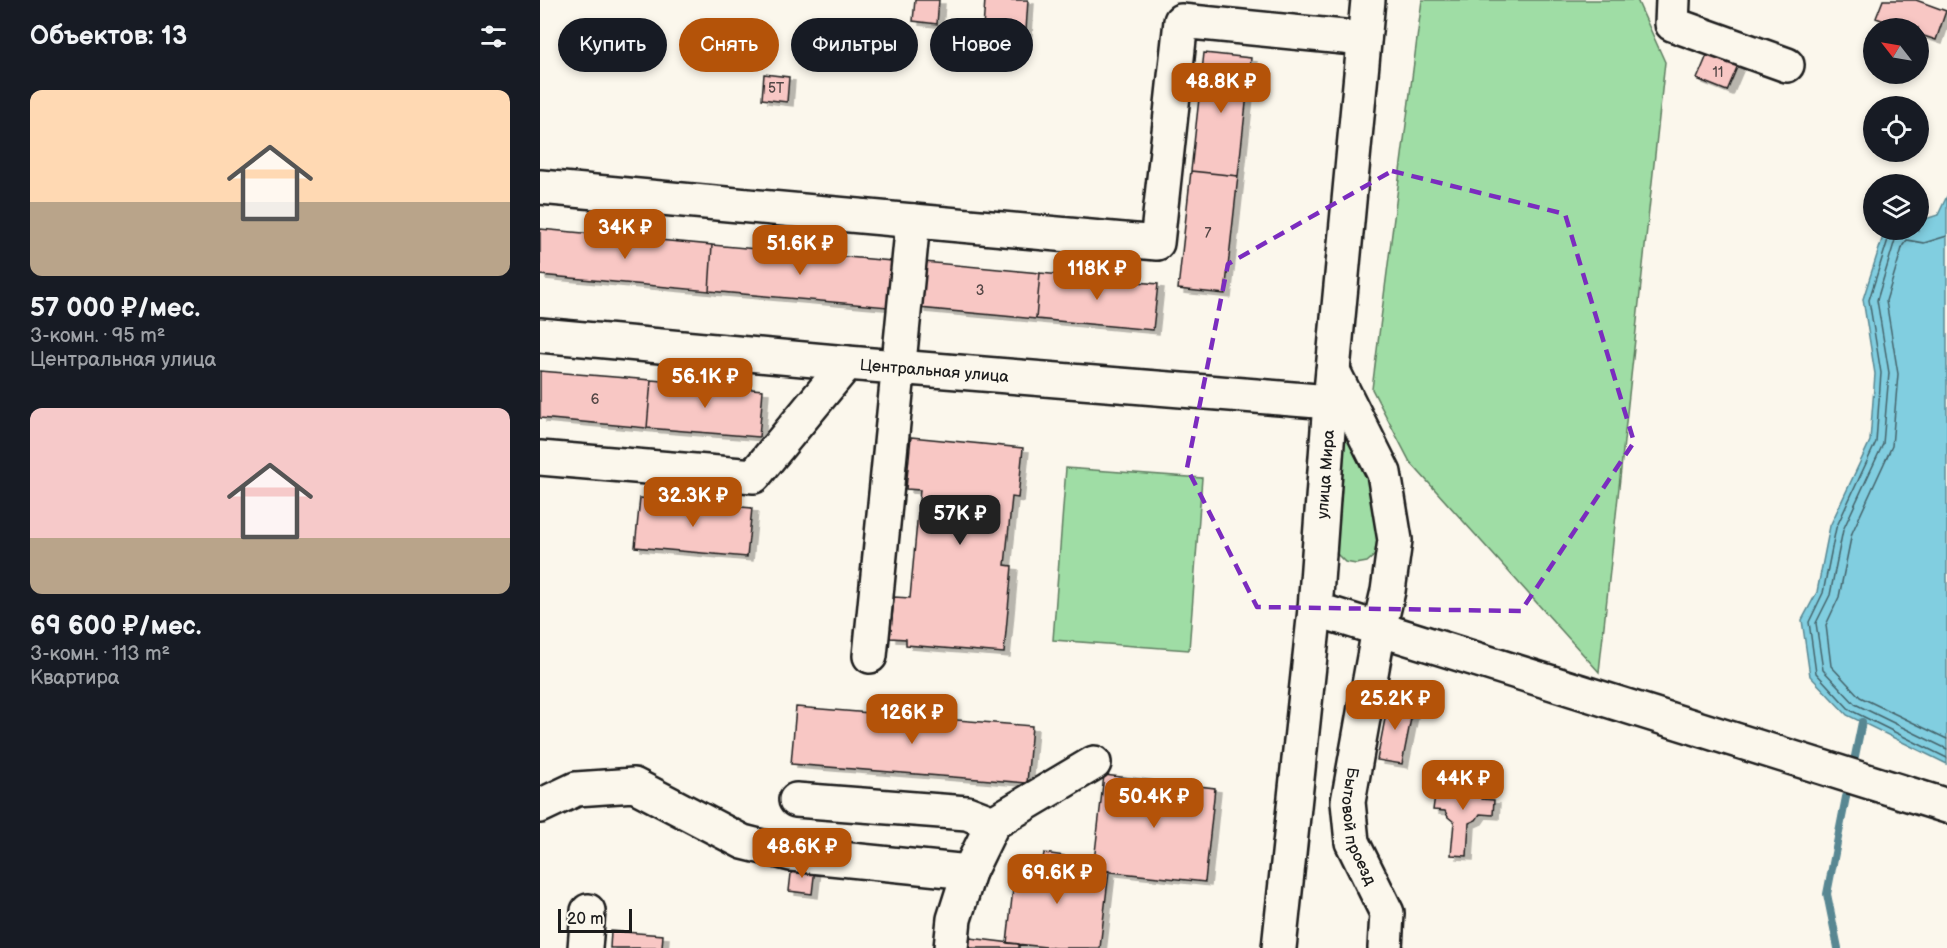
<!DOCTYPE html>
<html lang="ru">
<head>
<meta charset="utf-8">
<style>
  body { margin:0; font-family:"Balsamiq Sans",sans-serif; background:#20242c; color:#f1f3f6; height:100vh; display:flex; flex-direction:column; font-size:22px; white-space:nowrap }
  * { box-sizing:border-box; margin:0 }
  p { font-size:20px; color:#9ea1a6 }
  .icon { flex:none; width:33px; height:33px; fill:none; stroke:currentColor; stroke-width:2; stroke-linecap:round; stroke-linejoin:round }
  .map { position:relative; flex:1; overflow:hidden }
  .details { display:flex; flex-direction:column; background:#171b24; width:540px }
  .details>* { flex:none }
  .top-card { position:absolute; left:18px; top:18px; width:570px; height:54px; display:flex; gap:12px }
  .needle { width:39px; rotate:301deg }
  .tools { position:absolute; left:1323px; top:18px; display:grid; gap:12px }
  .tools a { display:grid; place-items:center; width:66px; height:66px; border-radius:50%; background:#171b24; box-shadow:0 3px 9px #0003; font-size:30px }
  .scale { position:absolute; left:18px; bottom:15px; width:74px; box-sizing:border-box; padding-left:6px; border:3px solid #1c1c1c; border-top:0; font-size:16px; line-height:21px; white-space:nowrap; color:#1c1c1c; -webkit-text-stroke:4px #fbf7ec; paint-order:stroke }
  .price { position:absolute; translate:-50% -51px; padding:0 14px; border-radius:12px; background:#b45309; color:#fff; font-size:20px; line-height:39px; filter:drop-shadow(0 2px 3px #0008) }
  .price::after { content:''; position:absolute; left:50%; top:36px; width:18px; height:14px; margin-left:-9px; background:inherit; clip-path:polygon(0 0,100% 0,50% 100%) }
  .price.on { background:#222; color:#fff }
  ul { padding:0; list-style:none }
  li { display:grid; align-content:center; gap:12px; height:318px; padding:0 30px }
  li span { display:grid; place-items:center; height:186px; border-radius:12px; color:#555 }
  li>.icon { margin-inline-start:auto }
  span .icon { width:108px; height:108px; fill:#fffc; stroke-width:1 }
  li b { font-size:26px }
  h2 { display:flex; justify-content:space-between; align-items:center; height:72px; padding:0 30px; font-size:26px }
  .chip { padding:0 21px; border-radius:27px; background:#171b24; box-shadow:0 3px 9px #0003; font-size:21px; line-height:54px }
  .chip.on { background:#b45309; color:#fff }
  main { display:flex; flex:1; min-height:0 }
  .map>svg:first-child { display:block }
  .green { fill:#9fdda5; stroke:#5e7c60; stroke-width:1.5 }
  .water { fill:#81cee0; stroke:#598792; stroke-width:1.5 }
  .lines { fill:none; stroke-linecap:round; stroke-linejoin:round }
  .shore { stroke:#44636a; stroke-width:1.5 }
  .stream { stroke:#598792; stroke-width:8 }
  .building { fill:#f8c7c4; stroke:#1c1c1c; stroke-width:1.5; filter:url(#shadow) }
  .minor-casing { stroke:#1c1c1c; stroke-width:38 }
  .minor { stroke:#fbf7ec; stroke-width:33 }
  .marked { fill:none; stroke:#7b2cbf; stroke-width:4.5; stroke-dasharray:12 8; stroke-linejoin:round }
  .labels { text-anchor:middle; stroke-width:5; stroke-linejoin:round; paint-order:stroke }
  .number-label { font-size:14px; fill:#534746 }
  .street-label { font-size:16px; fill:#1c1c1c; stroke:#fbf7ec }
</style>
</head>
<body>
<main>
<section class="details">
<h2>Объектов: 13<svg class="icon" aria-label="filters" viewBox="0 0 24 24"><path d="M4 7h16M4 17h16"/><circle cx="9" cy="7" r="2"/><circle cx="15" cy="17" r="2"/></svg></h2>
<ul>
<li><span style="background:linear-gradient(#ffd9b3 60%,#b9a48a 0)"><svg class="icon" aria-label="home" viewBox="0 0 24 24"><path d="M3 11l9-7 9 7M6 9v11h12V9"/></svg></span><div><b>57 000 ₽/мес.</b><p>3-комн. · 95 m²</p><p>Центральная улица</p></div></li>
<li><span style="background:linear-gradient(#f6c9c9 70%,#b9a48a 0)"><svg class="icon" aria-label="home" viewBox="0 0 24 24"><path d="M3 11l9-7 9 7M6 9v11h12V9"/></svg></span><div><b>69 600 ₽/мес.</b><p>3-комн. · 113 m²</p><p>Квартира</p></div></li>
</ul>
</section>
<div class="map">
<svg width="1407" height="948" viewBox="0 0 1407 948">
  <defs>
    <filter id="shadow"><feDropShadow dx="6" dy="4" stdDeviation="0" flood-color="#0004"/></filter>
  </defs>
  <rect width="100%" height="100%" fill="#fbf7ec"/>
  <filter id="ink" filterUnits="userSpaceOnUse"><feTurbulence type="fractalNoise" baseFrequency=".0167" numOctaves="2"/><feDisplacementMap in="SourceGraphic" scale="12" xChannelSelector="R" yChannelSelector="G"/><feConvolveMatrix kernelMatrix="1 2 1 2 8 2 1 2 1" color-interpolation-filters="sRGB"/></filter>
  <g filter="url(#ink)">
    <path class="green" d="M882 0H1097L1125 62 1059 672 870 462 832 389Z
      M802 433H808L834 481 841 544 835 555 827 562 816 564 805 562 796 553 793 542Z
      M526 468 662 478 649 650 513 640Z"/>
    <path class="water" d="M1407 196V764L1307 715 1270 676 1262 620 1277 592 1290 526 1330 441 1335 374 1323 299 1344 233 1353 230H1378L1379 221 1398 215Z"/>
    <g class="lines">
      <path class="shore" d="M1351 230 1329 300 1341 373 1336 442 1296 528 1283 593 1269 622 1276 673 1310 710 1407 758
        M1358 230 1337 300 1349 373 1343 444 1303 530 1290 595 1276 623 1283 670 1315 704 1407 749
        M1407 236 1384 243 1367 240 1363 245 1346 301 1358 374 1352 446 1312 533 1299 597 1286 625 1291 666 1320 697 1407 739"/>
      <path class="stream" d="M1314 761 1322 722
        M1298 948 1287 894 1306 797"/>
    </g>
    <path class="building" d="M375 0H399L397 24 373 21Z
      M445 0H488L485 46 442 43Z
      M1343 0H1376L1406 11 1396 40 1378 34V28H1364L1336 18Z
      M664 53 711 58 698 176 651 171Z
      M1168 53 1198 65 1187 91 1157 79Z
      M224 74 249 77 247 102 222 99Z
      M651 171 698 176 685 294 638 289Z
      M0 229 172 245 169 291 0 275Z
      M172 245 352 261 348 307 169 291Z
      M384 262 500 273 496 319 379 308Z
      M500 273 618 284 613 330 496 319Z
      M0 371 111 380 107 428 0 418Z
      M111 380 223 390 219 437 107 428Z
      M371 437 483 448 478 498 472 497 465 565 472 566 464 653 366 645V639L350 638 354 597 370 598 380 490 366 489Z
      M100 498 212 508 207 557 95 547Z
      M849 698 874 703 862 764 837 760Z
      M256 707 492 726 487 783 251 764Z
      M918 774 933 776 932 788 942 799 954 800 953 815 940 814 936 820 929 823 927 856 911 855 914 822 908 817 905 811 893 810 895 795 906 796 910 791 917 787Z
      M564 775 675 788 665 882 553 870Z
      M504 853 524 856 523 866 569 871 560 948H516L467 943 476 861 502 864Z
      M252 865 275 868 272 894 249 891Z
      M71 931 123 935 122 948H70Z
      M430 938 479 944V948H429Z"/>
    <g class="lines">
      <g class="minor-casing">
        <g id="minor">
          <path d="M1133 0 1132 24 1247 65"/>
          <path d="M0 187 617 243 641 21 824 39"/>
          <path id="s1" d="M0 335 307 363 790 402"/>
          <path id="s2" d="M793 371 844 473 855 540 848 591 839 629 808 802 812 842 847 913 845 948"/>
          <path d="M0 458 214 476 307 363"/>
          <path d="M775 609 1407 806"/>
          <path d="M330 656 373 221"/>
          <path d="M256 800 427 813 453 823"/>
          <path d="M0 806 36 789 94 785 203 842 251 854 429 872"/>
          <path d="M45 948 48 911"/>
          <path d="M411 948 414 919 429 872 453 823 554 763"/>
          <path id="s3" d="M739 948 775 609 790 402 828 0"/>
        </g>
      </g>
      <use href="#minor" class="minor"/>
    </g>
  </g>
  <path class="marked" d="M852 171 1025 214 1094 442 981 611 717 607 647 468 688 264Z"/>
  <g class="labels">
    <g class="number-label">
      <text x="1178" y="77">11</text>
      <text x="236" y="93">5Т</text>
      <text x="668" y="238">7</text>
      <text x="440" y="295">3</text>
      <text x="55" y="404">6</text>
    </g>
    <g class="street-label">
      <text dy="6" stroke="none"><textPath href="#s1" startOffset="396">Центральная улица</textPath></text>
      <text dy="6" stroke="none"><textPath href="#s3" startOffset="476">улица Мира</textPath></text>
      <text dy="6" stroke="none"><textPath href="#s2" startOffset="474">Бытовой проезд</textPath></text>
    </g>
  </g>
</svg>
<div class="tools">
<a><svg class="needle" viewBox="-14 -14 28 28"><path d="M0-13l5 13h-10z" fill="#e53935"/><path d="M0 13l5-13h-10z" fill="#9ea1a6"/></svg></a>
<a><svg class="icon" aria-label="locate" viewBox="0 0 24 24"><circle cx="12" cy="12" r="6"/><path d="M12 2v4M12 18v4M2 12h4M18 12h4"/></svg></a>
<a><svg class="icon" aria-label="layers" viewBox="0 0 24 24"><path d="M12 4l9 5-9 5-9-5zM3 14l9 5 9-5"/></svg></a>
</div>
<div class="scale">20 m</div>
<b class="price" style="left:681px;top:114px">48.8K ₽</b>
<b class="price" style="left:85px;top:260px">34K ₽</b>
<b class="price" style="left:260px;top:276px">51.6K ₽</b>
<b class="price" style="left:557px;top:301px">118K ₽</b>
<b class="price" style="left:165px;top:409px">56.1K ₽</b>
<b class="price" style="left:153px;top:528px">32.3K ₽</b>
<b class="price on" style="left:420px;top:546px">57K ₽</b>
<b class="price" style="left:855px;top:731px">25.2K ₽</b>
<b class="price" style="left:372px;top:745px">126K ₽</b>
<b class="price" style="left:923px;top:811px">44K ₽</b>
<b class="price" style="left:614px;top:829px">50.4K ₽</b>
<b class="price" style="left:262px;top:879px">48.6K ₽</b>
<b class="price" style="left:517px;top:905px">69.6K ₽</b>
<div class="top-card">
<a class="chip">Купить</a>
<a class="chip on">Снять</a>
<a class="chip">Фильтры</a>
<a class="chip">Новое</a>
</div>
</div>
</main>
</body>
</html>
